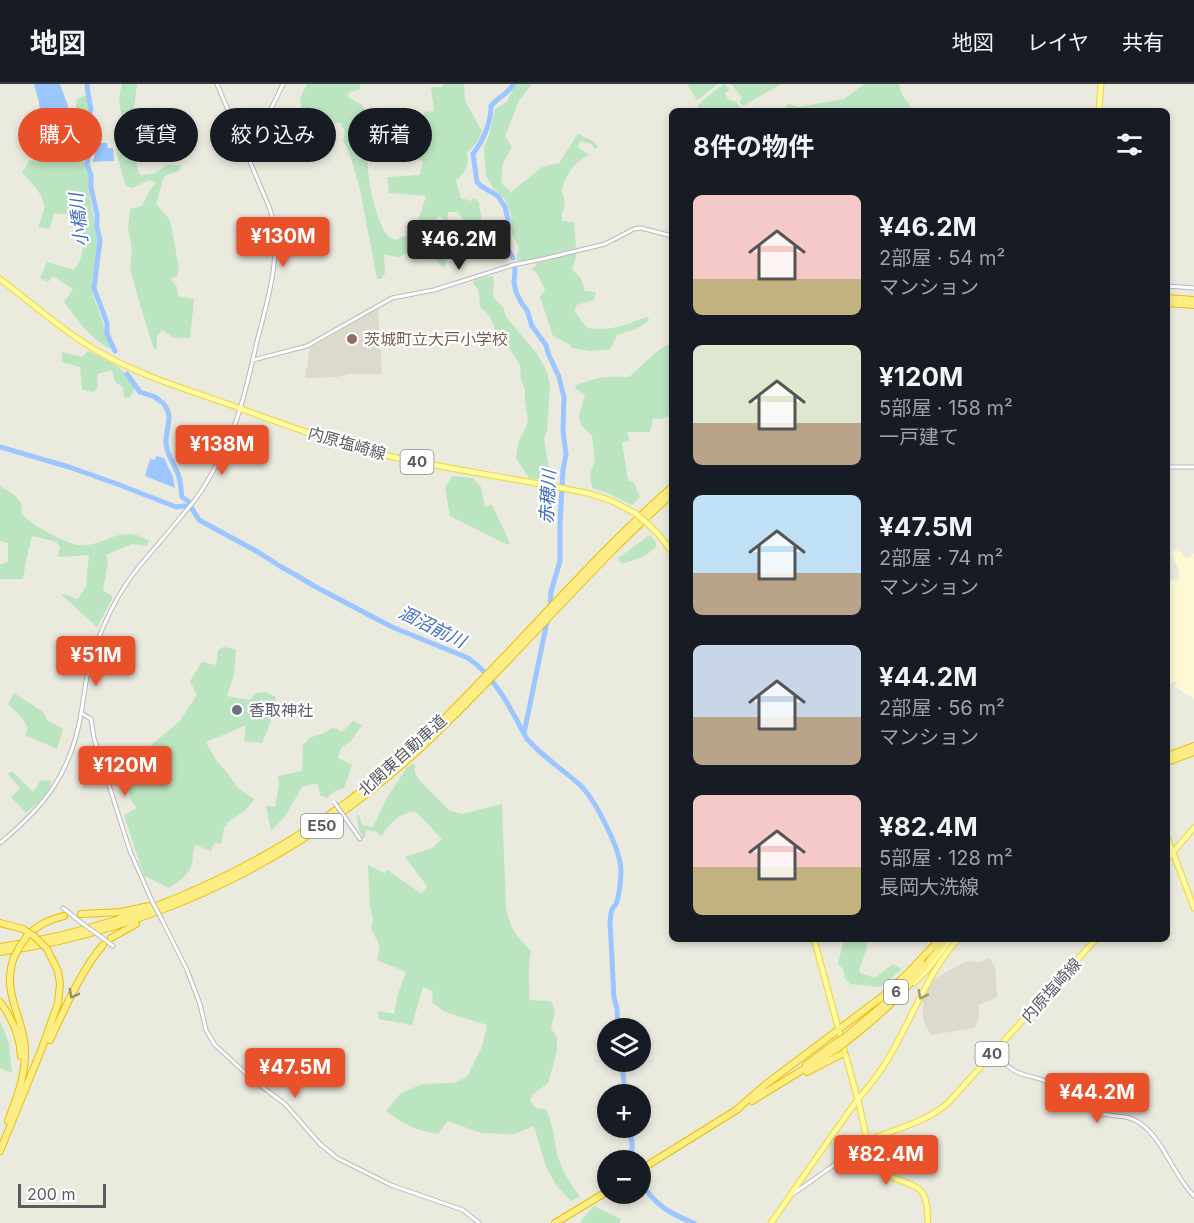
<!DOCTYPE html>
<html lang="ja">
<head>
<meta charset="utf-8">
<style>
  body { margin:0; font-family:Inter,"Noto Sans JP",sans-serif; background:#20242c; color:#f1f3f6; height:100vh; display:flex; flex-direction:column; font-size:22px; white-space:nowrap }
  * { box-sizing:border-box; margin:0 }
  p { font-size:20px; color:#9ea1a6 }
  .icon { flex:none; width:33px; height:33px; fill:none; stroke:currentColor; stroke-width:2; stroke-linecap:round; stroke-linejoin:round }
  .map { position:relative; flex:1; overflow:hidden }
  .panel { position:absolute; left:669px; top:24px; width:501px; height:834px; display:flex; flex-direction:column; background:#171b24; border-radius:9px; box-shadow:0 3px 9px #0003 }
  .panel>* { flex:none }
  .banner { position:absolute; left:18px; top:24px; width:561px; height:54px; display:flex; gap:12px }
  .tools { position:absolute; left:597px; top:934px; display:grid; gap:12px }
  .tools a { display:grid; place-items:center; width:54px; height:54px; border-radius:50%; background:#171b24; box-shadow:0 3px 9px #0003; font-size:30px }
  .scale { position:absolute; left:18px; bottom:15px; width:88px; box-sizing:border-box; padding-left:6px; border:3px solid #585b60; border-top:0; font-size:16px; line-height:21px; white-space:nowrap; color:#585b60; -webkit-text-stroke:4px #fff; paint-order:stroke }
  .price { position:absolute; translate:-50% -51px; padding:0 14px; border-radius:6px; background:#e85129; color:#fff; font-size:20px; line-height:39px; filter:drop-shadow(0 2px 3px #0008) }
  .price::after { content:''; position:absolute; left:50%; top:36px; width:18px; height:14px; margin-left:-9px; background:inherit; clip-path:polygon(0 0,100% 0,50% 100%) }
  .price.on { background:#222; color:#fff }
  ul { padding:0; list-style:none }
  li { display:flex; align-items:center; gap:18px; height:150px; padding:0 24px }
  li span { display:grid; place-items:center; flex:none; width:168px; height:120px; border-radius:9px; color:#555 }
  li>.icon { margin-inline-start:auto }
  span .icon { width:72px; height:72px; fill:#fffc; stroke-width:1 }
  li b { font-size:26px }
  h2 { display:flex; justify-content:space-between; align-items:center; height:72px; padding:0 24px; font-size:26px }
  .tag { padding:0 21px; border-radius:27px; background:#171b24; box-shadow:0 3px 9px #0003; font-size:21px; line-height:54px }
  .tag.on { background:#e85129; color:#fff }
  header { display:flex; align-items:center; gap:36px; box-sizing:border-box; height:84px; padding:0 30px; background:#171b24; border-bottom:2px solid #363941 }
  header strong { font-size:28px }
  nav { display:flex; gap:33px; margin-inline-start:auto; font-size:21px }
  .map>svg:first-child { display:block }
  .commercial { fill:#fdf9d2 }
  .education { fill:#dbdacd }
  .green { fill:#bbe4c0 }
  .water { fill:#9cc6ff }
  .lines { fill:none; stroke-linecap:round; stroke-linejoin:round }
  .river { stroke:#9cc6ff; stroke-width:5 }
  .minor-casing { stroke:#b7b9be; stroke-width:5 }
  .major-casing { stroke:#f0d953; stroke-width:7 }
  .highway-casing { stroke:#e9bf01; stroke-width:8 }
  .minor { stroke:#fff; stroke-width:3 }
  .major { stroke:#fffca1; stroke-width:4.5 }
  .highway { stroke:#fcee85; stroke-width:6 }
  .minor-bridge-casing { stroke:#b7b9be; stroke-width:5; stroke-linecap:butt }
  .major-bridge-casing { stroke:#f0d953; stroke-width:7; stroke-linecap:butt }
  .highway-bridge-casing { stroke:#e9bf01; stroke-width:8; stroke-linecap:butt }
  .minor-bridge { stroke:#fff; stroke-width:3 }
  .major-bridge { stroke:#fffca1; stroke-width:4.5 }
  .highway-bridge { stroke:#fcee85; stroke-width:6 }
  .oneway { stroke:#918e6d }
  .oneway2 { stroke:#9b9b7a }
  .education-dot { fill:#8d6e63; stroke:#fff; stroke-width:2 }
  .worship-dot { fill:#6b7280; stroke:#fff; stroke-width:2 }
  .labels { text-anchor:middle; stroke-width:4.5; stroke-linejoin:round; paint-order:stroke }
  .shield { fill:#fff; stroke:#8a8c90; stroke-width:1.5 }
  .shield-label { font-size:15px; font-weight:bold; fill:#585b60 }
  .education-label { font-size:16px; fill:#785e54; stroke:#fff; text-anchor:start }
  .street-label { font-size:16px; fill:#585b60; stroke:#fff }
  .worship-label { font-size:16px; fill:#5b616d; stroke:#fff; text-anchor:start }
  .water-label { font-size:18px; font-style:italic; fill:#406dc1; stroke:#fff }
</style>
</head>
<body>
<header>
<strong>地図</strong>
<nav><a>地図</a><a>レイヤ</a><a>共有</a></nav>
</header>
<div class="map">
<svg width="1194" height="1139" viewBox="0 0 1194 1139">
  <rect width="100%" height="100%" fill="#ebeadf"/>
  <path class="commercial" d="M1177 464 1187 475 1194 469V615L1174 602 1176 600 1175 597 1167 603V498L1179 495V485L1175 479 1172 469Z"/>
  <path class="education" d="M378 225 382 290H349L337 293 305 294 310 264Z
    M990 874 995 884 997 913 979 921V934L976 941 973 944 968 945 931 951 923 936V915L934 895 965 878 972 877 977 879Z"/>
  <path class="green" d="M122 0H137L134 25 147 42V49L141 53 142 65 135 67 137 84 140 91 155 89 167 81H181L179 87 164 92 156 120 170 136 179 184 177 192 171 195 177 203 178 212 194 215 190 254H174L162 246 157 252V265H154L141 224 130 184 132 166 128 143 130 125 142 122 150 106 156 99 149 96 132 104 126 102C123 90 110 59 120 49 122 46 126 46 128 44 119 27 117 19 122 0Z
    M307 0H360V4L358 6 349 8 348 13 361 20 372 36 379 44C377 54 369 64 368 74 366 92 376 137 387 151 390 154 392 154 395 156L410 150 414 142 433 144 440 153 469 157 465 171 446 173 445 185 428 168 406 169 400 173 384 171 385 189 381 195H377L360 105 349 68 343 57 345 47 340 39H334L328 43 320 35 301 25 300 14Z
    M443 0H464L465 17 482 47 477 58 467 69C469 82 466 87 456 97L461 114 471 117 473 114 479 118 482 139C467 144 466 137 457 128H448L447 137 439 132 430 140H421L419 134 426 112 389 109 387 93 420 91 423 77 405 73 403 51 423 48 424 28 434 27 431 3H442Z
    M516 0H532L519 17 505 52 512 63 503 79 501 99 511 108 542 83 559 79 578 50 593 57 598 63 595 65 591 60 580 57 578 64 589 70 573 82 564 98 562 107 565 120 562 129V137L574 138 576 164 534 175 516 177 519 164 512 149 511 131 505 115 493 104 486 92 484 64 490 48 495 25 507 18Z
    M687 0H718L697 16Z
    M725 0 729 6 725 9 728 15 736 18 743 27H697L698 21 718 4Z
    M731 0H781L743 22 739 18 742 14Z
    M864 0H899C902 15 907 15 913 27H780L789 20 798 23 844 15Z
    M86 11 89 20V28L86 39 90 54 76 55V47L73 41 77 15Z
    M70 68 84 77 89 92 90 112 98 159 92 197 93 211 101 233 111 265C91 256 77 235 64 218L73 205 53 192 48 198 40 194 47 178 74 186C87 170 83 151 80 132L54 129 50 145 38 143C40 137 43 130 44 125 47 114 29 96 22 88L30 76 47 78Z
    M576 169V174L572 186 580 193 585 207 596 208 594 216 576 221 575 228 587 244C604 246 613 245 630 239 637 237 641 234 648 233L649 236C641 244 628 248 617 251L610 265 590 267 572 264 569 260 553 252 540 213 545 206 538 191 532 185 538 179Z
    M493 192 494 201 493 207 494 214 503 223 506 233 535 267 546 285 550 301 547 346 544 354 550 393 542 396 529 394 516 374 518 360 528 338 525 317V305L521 297 520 281 509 264 495 254C494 237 493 234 480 223 479 215 481 206 473 200L474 195Z
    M672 259V330L662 335H653L650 348H627L630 357 622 358 628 396 634 399 640 413 632 421 610 410 592 404 590 390 595 377 592 352 581 341 579 334 580 328 585 311 576 305 575 302C596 293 606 292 629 293L660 265Z
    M88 267C100 273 113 278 123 287 127 291 130 298 135 303L130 314 124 313 123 303 115 298 112 286 97 290 98 302 94 308 82 306 80 283 62 278V268L82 273Z
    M452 392 473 394 481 403 485 423 492 421 510 459 508 461 450 432 445 404Z
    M0 402C7 406 18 412 21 420 22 422 21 427 22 429 26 439 68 460 78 461 105 464 120 438 149 457L147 462 132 460 106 471 108 478 103 506 113 513 97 543 62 511 63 510 78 515 86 502 89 471 58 473 60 463 57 458 32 452 26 477 23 495H0V481L8 478V459L0 457Z
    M650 451 656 458V463L645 472 622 480 618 474Z
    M223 563 236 565 234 591 227 612 250 616 256 609 265 608 276 613 274 629 262 659 244 657 246 641 206 658 216 676 225 686 238 704 254 715 245 727 229 737 224 744 221 760 214 759 211 767 196 761C191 770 194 771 192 779 190 791 178 798 169 804L144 792 124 731 137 724 133 720 127 703 120 699 116 690 136 691 145 686 151 661 179 638 197 611 190 597 202 578 216 581 218 566Z
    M14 609 43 628 48 637 63 645 57 665 25 651 28 644 22 634 8 620Z
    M353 637 362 641 351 657 341 664 338 674 352 681 344 704 333 708 327 714 320 711 318 700H312L302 703 286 731 271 747 266 722 275 723 279 701 278 692 302 687 303 661 309 654 324 649 333 643 342 648Z
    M412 680H415V689L420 697 450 727 462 730 502 720 506 824 511 842 517 852 531 867C527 884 530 900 529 916L551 917 555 927 551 944 557 954V967L548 999 532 1011 530 1017 536 1024 545 1025C555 1040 553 1059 559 1076 563 1089 572 1101 580 1113L571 1117 557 1102 546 1083 534 1042 514 1050 481 1049 448 1037 438 1050C417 1047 403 1040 386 1027L401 1009 422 1000 454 999 467 993 482 963 487 941 445 928 432 918 433 907 423 903 412 941 379 935 378 927 394 930 398 910 406 888 377 876 380 862 371 845 373 834 370 823 368 781 384 789 387 786 422 810 427 802 405 773 432 764 442 755 416 728C400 727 390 740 381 752L375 747 366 746 365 753 363 754 359 746 357 731H359L362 741 373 743 387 714 407 683Z
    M12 687 33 708 41 696 52 697C48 710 37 720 26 729L11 713 20 704 8 690Z
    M844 855H868L866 867 859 885 860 889 875 894 893 880 902 885 880 903 850 900 844 893V886L838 880Z
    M0 937 9 959 12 989 0 984Z
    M594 1122 621 1135 620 1139H582L580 1138Z"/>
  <path class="water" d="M34 0H60L68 22 63 47 50 48 41 39 39 18Z
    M97 59H107L108 64H113L114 77 93 78Z
    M156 372 164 374 173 393 175 404 145 392 150 375 155 376Z"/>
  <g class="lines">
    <path class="river" d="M87 0 88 9 91 25 87 40 92 53 87 80 91 91V103L97 130V143L100 156 94 204 107 239V250L115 267
      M513 174 506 162 509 140 505 123 498 112 481 102 477 98 473 70C484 55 491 40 491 22 498 13 508 10 514 0
      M515 185 514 199 516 208 522 220 527 226 532 242 546 261 548 269 559 293 564 313 563 347 566 370 563 386 560 439V477L551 508 550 524
      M127 290 140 308 155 313 160 317
      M163 319C175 334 165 343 166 360 167 371 174 380 178 390 181 398 181 406 182 413L188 417C190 422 196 431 199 436L258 468 283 484 296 491 314 502 392 543 468 574C496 593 511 626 527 655 543 673 562 685 580 701 595 715 622 768 621 788 621 796 619 813 616 820 615 822 613 823 613 824 610 828 611 833 610 837L614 914 617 924 618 945
      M0 363 69 383 120 401 176 423 183 422 191 424
      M524 649 548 533
      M622 978 625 1011
      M629 1044 632 1058V1077
      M640 1096C653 1120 670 1130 694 1139"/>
    <g class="minor-casing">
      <path id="minor" d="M248 73 283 0
        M1167 202 1194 204
        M253 276 307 262 392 214 434 206 513 181 543 175 605 160 634 145 641 144 672 152
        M1167 383H1194
        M81 629 91 635 94 654 130 767 152 817
        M346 735 360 755
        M0 759C45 722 71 689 81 630 85 606 87 581 97 558 104 540 112 522 123 505 133 488 147 473 160 458 172 444 183 430 195 416 212 393 232 352 240 325 247 302 252 280 257 257 268 215 283 168 270 125L217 0
        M63 824 83 840
        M162 836 187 886 200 920 206 946 215 961 252 995 285 1020 320 1060 337 1074 391 1101 463 1126 479 1139
        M100 852 113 862
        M994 969C1002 976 1008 985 1019 989 1029 993 1039 993 1049 999 1064 1008 1079 1022 1096 1028 1111 1034 1126 1029 1140 1039 1164 1056 1173 1091 1194 1112
        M793 1110 868 1057"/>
    </g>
    <g class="major-casing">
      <path id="major" d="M1099 27 1101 0
        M0 195C32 219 64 248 99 268 139 291 182 304 225 319 272 336 319 354 367 367 441 385 517 394 591 410L612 417 635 429
        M649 441 659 451 672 468
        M1167 753 1194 824
        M1167 775 1194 744
        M814 855 859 1020 871 1074C877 1087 892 1094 905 1098 910 1101 917 1102 921 1107 928 1115 927 1129 928 1139
        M914 899 928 885 951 855
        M868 1057C896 1044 923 1040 948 1019L1096 855
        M771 1139C798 1100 825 1061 853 1022 864 1007 877 994 886 978 911 938 926 891 958 855"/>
    </g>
    <g class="highway-casing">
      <path id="highway" d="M1167 214 1194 216
        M1167 219 1194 221
        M1167 672 1194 662
        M1167 678 1194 668
        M81 830 121 828 149 822
        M0 839 23 845
        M27 852C37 841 50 835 64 832
        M111 854 136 840
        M0 863C159 839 307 764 424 654 509 573 584 481 672 403
        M0 868C163 844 308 770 427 658 512 578 586 487 672 410
        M0 918C12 934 20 952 21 972
        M845 953 883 921 921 879
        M50 956C64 926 82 885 103 861
        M846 958C886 927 916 897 946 855
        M806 981 837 958
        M807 988 844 969
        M752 1017 838 964
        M735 1027 765 1001 883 912 907 890 939 856
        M8 1037C17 1013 26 991 25 965 23 930 1 910 14 873
        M0 1067 42 964 58 919 60 900 58 887 47 865
        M640 1086 738 1025
        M555 1139 608 1107"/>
    </g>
    <use href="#minor" class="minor"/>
    <use href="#major" class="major"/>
    <use href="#highway" class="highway"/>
    <g class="minor-bridge-casing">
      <path id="minor-bridge" d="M334 718 346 735
        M152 817 162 836
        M83 840 100 852"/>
    </g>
    <g class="major-bridge-casing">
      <path id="major-bridge" d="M635 429 649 441"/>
    </g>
    <g class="highway-bridge-casing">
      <path id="highway-bridge" d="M23 845 34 852 47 865
        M14 873 20 862 27 852
        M837 958 845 953
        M838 964 846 958"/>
    </g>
    <use href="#minor-bridge" class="minor-bridge"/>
    <use href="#major-bridge" class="major-bridge"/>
    <use href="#highway-bridge" class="highway-bridge"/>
  </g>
  <defs><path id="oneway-chevron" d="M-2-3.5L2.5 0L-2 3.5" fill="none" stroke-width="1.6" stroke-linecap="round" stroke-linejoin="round" transform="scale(1.5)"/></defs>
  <use class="oneway" href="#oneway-chevron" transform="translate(73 910) rotate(118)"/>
  <use class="oneway2" href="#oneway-chevron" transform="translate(922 911) rotate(117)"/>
  <circle class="education-dot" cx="352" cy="255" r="6"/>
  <circle class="worship-dot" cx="237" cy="626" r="6"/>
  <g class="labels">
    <g class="shield">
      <rect x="400.5" y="366" width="33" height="24" rx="4.5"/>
      <rect x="301" y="730" width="42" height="24" rx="4.5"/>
      <rect x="884" y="896" width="24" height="24" rx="4.5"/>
      <rect x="975.5" y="958" width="33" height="24" rx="4.5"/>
    </g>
    <g class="shield-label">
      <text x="417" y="383">40</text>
      <text x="322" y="747">E50</text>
      <text x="896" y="913">6</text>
      <text x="992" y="975">40</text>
    </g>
    <g class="education-label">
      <text x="364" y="261">茨城町立大戸小学校</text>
    </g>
    <g class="street-label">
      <text transform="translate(347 359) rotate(16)" y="6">内原塩崎線</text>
      <text transform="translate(402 671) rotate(-42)" y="6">北関東自動車道</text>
      <text transform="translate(1051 906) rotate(-48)" y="6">内原塩崎線</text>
    </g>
    <g class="worship-label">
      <text x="249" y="632">香取神社</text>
    </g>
    <g class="water-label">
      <text transform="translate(79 136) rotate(-96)" y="6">小橋川</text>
      <text transform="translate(548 413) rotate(-87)" y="6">赤穂川</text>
      <text transform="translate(432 543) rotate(26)" y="6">涸沼前川</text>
    </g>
  </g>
</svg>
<div class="tools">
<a><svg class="icon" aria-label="layers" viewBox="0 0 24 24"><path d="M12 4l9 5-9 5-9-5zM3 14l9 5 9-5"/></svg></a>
<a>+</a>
<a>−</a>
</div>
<div class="scale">200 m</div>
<b class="price" style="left:283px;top:184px">¥130M</b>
<b class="price on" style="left:459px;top:187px">¥46.2M</b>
<b class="price" style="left:222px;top:392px">¥138M</b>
<b class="price" style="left:96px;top:603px">¥51M</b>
<b class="price" style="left:125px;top:713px">¥120M</b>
<b class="price" style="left:295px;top:1015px">¥47.5M</b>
<b class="price" style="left:1097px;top:1040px">¥44.2M</b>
<b class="price" style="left:886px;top:1102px">¥82.4M</b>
<div class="banner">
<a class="tag on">購入</a>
<a class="tag">賃貸</a>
<a class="tag">絞り込み</a>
<a class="tag">新着</a>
</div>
<section class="panel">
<h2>8件の物件<svg class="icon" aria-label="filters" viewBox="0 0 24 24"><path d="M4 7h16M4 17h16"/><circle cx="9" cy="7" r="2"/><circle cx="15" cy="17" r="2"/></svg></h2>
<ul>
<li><span style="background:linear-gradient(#f6c9c9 70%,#c2b280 0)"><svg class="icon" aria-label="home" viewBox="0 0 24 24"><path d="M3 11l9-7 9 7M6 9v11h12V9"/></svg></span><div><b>¥46.2M</b><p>2部屋 · 54 m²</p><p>マンション</p></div></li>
<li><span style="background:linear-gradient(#dfe7d0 65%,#b9a48a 0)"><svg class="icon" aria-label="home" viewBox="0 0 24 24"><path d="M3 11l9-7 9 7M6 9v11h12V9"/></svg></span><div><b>¥120M</b><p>5部屋 · 158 m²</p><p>一戸建て</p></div></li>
<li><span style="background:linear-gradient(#bfe0f5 65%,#b9a48a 0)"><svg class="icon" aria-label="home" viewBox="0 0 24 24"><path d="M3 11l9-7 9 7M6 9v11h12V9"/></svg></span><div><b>¥47.5M</b><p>2部屋 · 74 m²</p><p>マンション</p></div></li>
<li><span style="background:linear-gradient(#c9d6e8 60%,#b9a48a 0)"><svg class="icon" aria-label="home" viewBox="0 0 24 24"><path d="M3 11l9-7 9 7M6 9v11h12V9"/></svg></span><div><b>¥44.2M</b><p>2部屋 · 56 m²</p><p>マンション</p></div></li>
<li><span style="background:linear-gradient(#f6c9c9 60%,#c2b280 0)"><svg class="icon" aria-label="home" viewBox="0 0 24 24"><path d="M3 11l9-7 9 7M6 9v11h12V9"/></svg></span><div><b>¥82.4M</b><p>5部屋 · 128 m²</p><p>長岡大洗線</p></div></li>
</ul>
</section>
</div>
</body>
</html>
